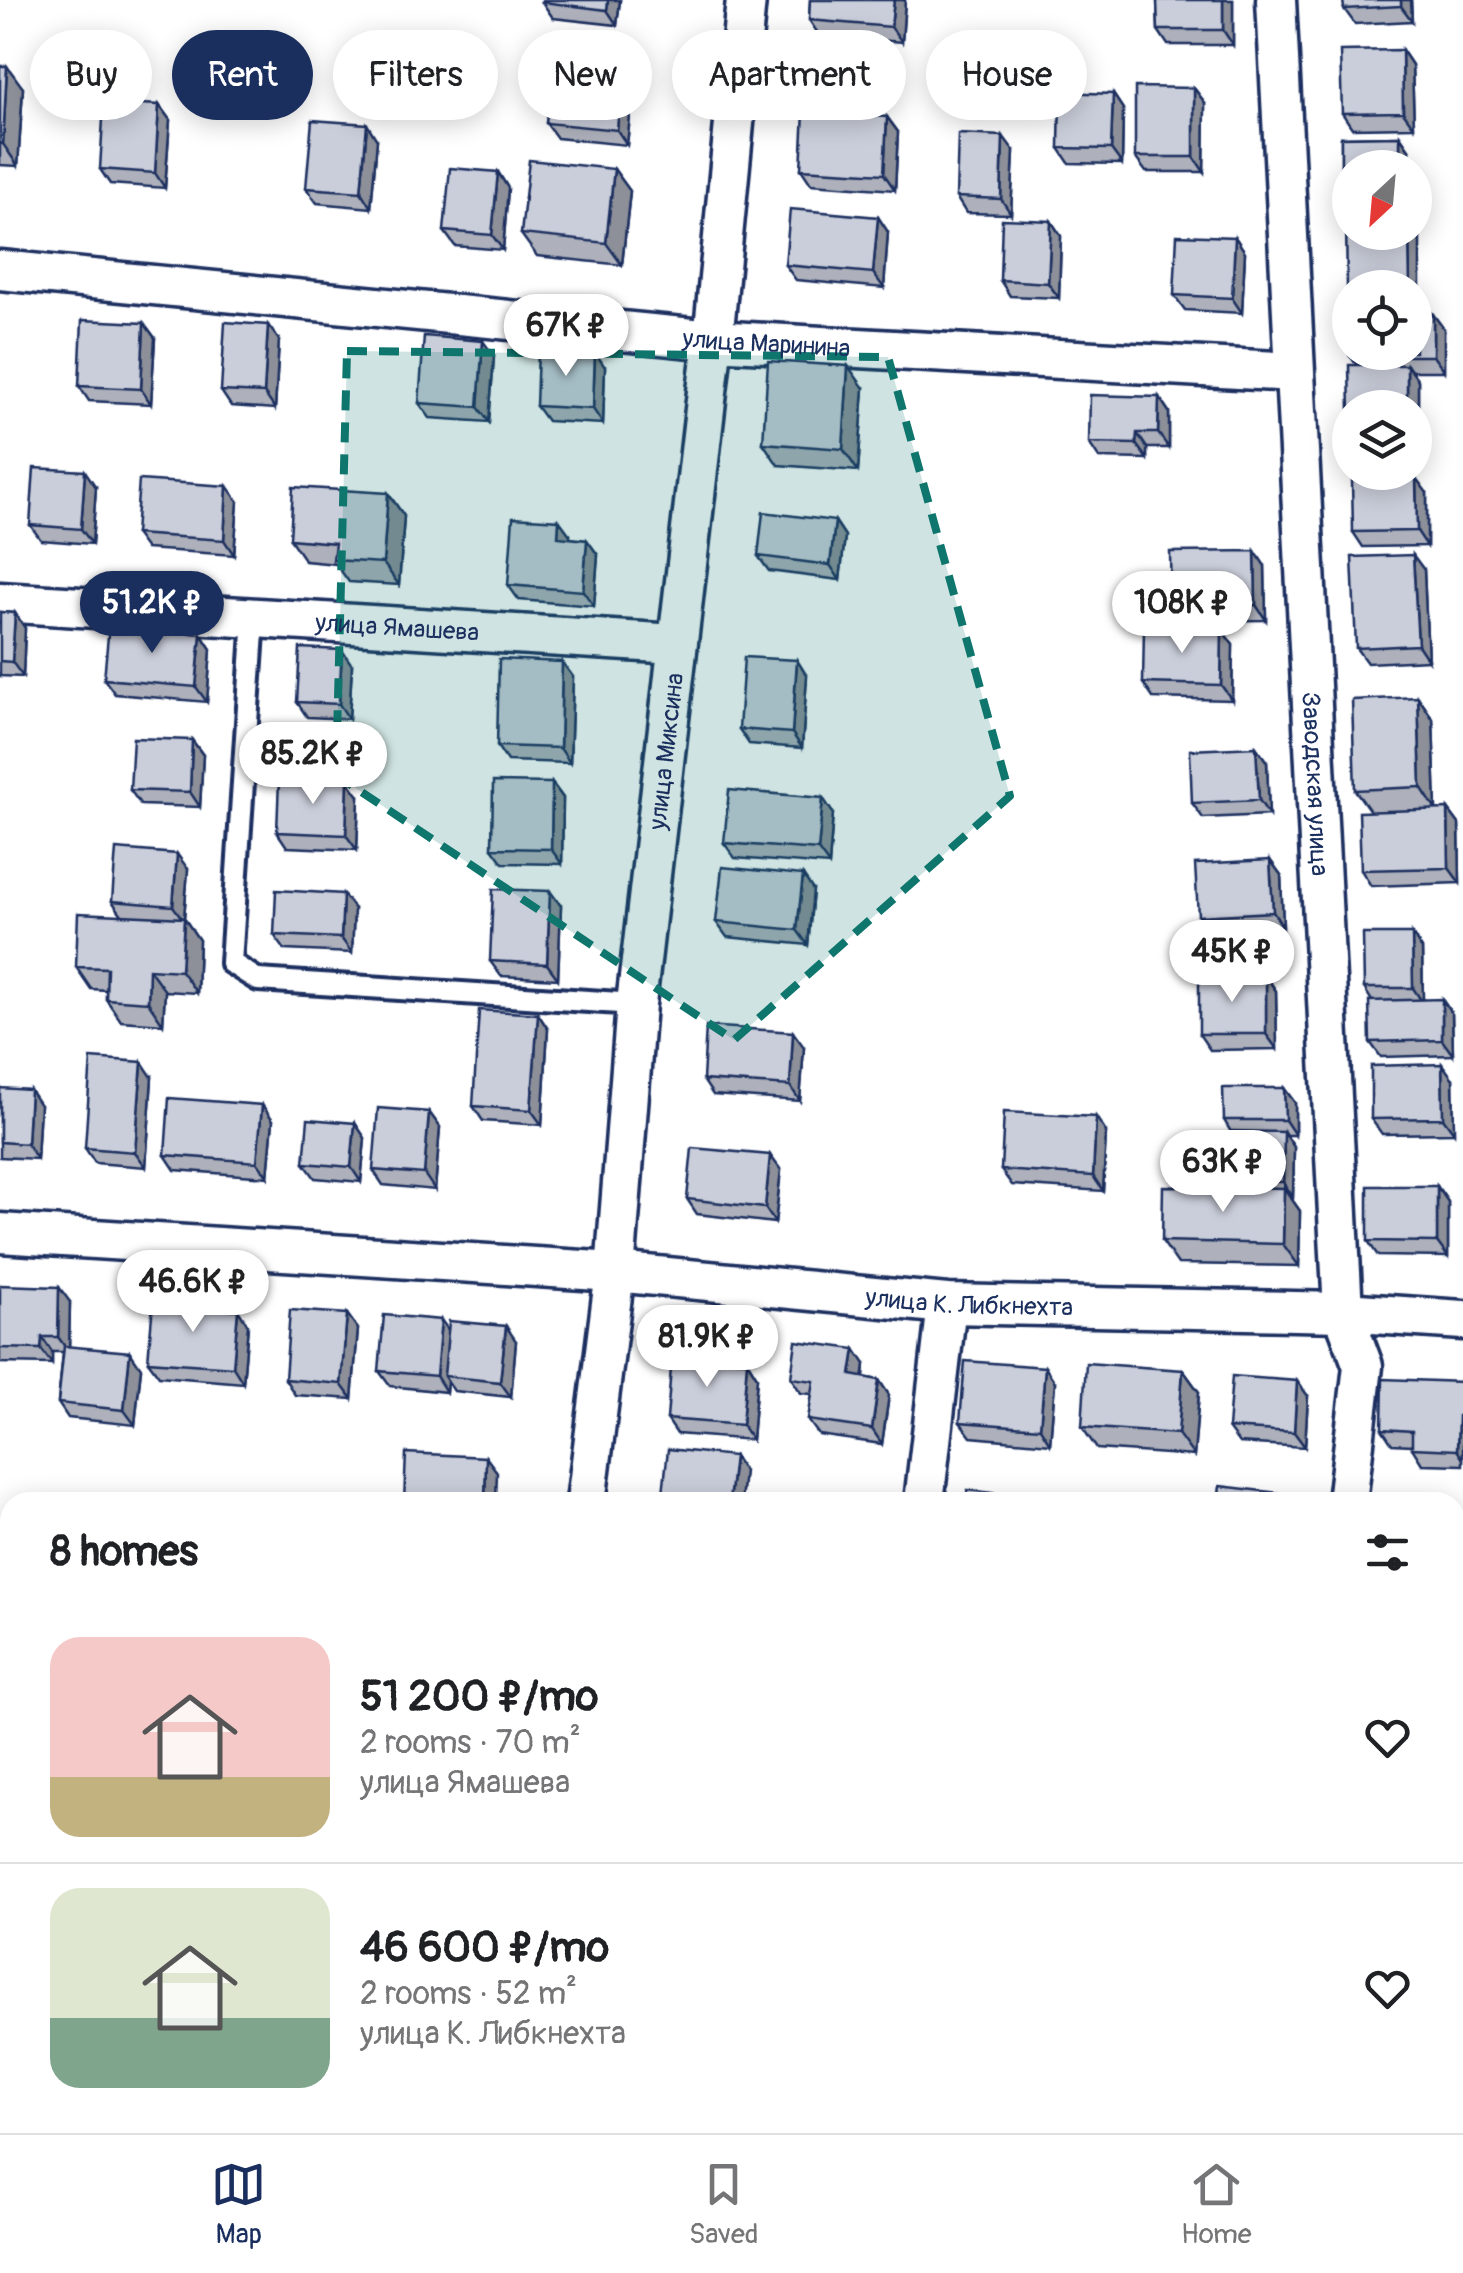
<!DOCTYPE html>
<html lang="en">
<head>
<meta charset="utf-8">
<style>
  body { margin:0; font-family:Pangolin,sans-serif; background:#f2f2f2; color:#202124; height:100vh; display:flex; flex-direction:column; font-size:38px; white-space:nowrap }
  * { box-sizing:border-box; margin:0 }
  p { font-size:32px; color:#757577 }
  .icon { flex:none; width:55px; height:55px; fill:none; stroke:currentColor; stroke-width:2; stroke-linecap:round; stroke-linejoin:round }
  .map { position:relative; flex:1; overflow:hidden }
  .details { position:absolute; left:0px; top:1492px; width:1465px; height:642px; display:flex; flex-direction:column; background:#fff; border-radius:30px 30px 0 0; box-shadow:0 5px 25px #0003 }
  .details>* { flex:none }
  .guide { position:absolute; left:30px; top:30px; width:1405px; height:90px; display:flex; gap:20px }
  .needle { width:65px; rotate:206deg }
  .tools { position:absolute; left:1332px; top:150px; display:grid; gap:20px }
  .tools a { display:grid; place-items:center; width:100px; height:100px; border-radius:50%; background:#fff; box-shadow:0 5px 25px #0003; font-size:50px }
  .price { position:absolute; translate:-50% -85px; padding:0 22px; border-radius:35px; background:#fff; color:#222; font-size:32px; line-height:65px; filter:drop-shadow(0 2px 5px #0008) }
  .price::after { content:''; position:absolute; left:50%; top:60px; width:30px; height:22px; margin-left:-15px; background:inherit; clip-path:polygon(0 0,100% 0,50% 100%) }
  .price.selected { background:#1b2f5e; color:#fff }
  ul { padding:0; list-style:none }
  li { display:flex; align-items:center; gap:30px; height:250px; padding:0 50px }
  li+li { border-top:2px solid #e0e0e0 }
  li span { display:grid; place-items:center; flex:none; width:280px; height:200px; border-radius:30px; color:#555 }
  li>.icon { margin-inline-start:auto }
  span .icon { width:120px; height:120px; fill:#fffc; stroke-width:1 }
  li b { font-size:42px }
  h2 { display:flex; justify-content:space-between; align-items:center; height:120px; padding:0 50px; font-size:42px }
  .tag { padding:0 35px; border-radius:45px; background:#fff; box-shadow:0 5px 25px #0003; font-size:35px; line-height:90px }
  .tag.selected { background:#1b2f5e; color:#fff }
  .tabs { display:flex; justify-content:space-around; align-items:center; height:140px; border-top:2px solid #e0e0e0; background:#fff; font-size:28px; color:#757577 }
  .tabs a { display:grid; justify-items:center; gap:5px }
  .tabs .selected { color:#1b2f5e }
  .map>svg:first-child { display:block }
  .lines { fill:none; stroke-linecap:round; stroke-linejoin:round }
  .lane-casing { stroke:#1b2f5e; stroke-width:28 }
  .street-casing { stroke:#1b2f5e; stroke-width:45 }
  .lane { stroke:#fff; stroke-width:20 }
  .street { stroke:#fff; stroke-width:38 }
  .wall { fill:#aeb1bb; stroke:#1b2f5e; stroke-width:2.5 }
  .shaded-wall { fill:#8d9099; stroke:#1b2f5e; stroke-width:2.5 }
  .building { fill:#caceda; stroke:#1b2f5e; stroke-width:2.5 }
  .marked { fill:#0f766e; fill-opacity:0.2; stroke:#0f766e; stroke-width:8; stroke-dasharray:20 12; stroke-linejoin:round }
  .labels { text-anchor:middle; stroke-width:9; stroke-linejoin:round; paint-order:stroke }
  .street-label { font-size:25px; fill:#1b2f5e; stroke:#fff }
</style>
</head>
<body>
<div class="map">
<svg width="1463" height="2133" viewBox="0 0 1463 2133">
  <rect width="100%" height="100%" fill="#fff"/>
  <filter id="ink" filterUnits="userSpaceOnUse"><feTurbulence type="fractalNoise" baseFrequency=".01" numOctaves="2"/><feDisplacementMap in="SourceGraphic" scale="20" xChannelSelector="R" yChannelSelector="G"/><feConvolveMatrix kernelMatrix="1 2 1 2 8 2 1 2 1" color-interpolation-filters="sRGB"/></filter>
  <g filter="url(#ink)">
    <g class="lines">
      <g class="lane-casing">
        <path id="lane" d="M254 617 231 963 258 980 636 1004"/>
      </g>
      <g class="street-casing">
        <g id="street">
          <path id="s1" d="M1276 0 1343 1312 1363 1366 1347 1502"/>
          <path id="s2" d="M0 270 713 340 1294 372"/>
          <path id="s3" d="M0 602 676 644"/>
          <path id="s4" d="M0 1233 615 1272 947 1304 1343 1312 1463 1320"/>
          <path id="s5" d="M586 1502 615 1272 636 1004 713 340 746 0"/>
          <path d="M924 1502 947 1304"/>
          <path d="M0 1920 10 1922"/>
          <path d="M513 2133 514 2125"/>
          <path d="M826 2133 827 2125"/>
          <path d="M1286 2133 1287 2125"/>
        </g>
      </g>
      <use href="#lane" class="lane"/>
      <use href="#street" class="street"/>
    </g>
    <path class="wall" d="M620 0 617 25 553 18 542 2Z
      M810 0H905L902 42 819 35 809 20Z
      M1157 0H1233V45H1168L1158 30Z
      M1411 0 1412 21 1355 24 1344 9Z
      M1402 50 1412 65 1414 127 1352 128 1342 113Z
      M0 66 23 88 18 166 0 165Z
      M633 87 627 145 557 138 546 123 548 110 539 109 529 94Z
      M1194 88 1205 103 1204 172H1146L1135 157Z
      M1113 94 1123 109 1122 164 1069 163 1059 148Z
      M159 105 170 120 165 188 110 184 100 169Z
      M887 117 898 132 895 190 811 184 801 169Z
      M1400 136 1410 151V168H1350V206L1341 194V137Z
      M377 140 371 208 317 203 306 188Z
      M1014 151 1011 214 966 213 956 197Z
      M614 169 630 191 622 265 537 256 521 234Z
      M498 172 508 188 503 250 455 246 444 231Z
      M878 217 888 232 884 288 796 280 785 265Z
      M1051 221 1061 236 1059 298 1010 296 1000 280Z
      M1235 237 1245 252 1242 313 1185 310 1174 295Z
      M144 323 155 338 151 404 89 401 79 386Z
      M1444 329V371H1411L1418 380V428H1415V408L1357 365 1350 356Z
      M279 340 275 409 231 406 221 391Z
      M494 356 489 422 430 418 419 403Z
      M605 367 603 424 547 421 536 406Z
      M864 388 858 471 778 465 763 443Z
      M1159 397 1169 412V448H1147V459L1099 458 1089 443Z
      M96 487 92 544 41 540 30 525Z
      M388 493 404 516 399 585 349 582 336 564 305 561 290 539Z
      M1427 493V546L1363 547 1353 532Z
      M238 501 234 555 146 549 135 534Z
      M835 521 845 536 840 580 769 571 758 556Z
      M570 535V538L587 540 598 555 594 606 519 600 508 585Z
      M1265 566 1266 620 1182 621 1171 606Z
      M1424 570 1428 660 1367 663 1356 648Z
      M0 612 15 613 25 628 23 677 0 676Z
      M1222 630 1233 645 1232 700 1153 698 1143 683Z
      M201 634 211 649 207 702 115 694 104 679Z
      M562 662 573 677 570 763 507 761 497 746Z
      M352 665 349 719 307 717 297 702Z
      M807 676 802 748 749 744 739 729Z
      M1418 697 1433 719 1436 810 1448 809 1459 824 1460 883 1371 886 1361 870 1370 811 1355 790Z
      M192 740 203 755 200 807 141 805 130 790Z
      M1256 747 1267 762 1269 815 1203 818 1192 803Z
      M552 783 563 798 562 864 503 863 492 848Z
      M359 796 357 850 287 847 277 832Z
      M833 813 829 865 735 858 724 843Z
      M1270 860 1281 875 1283 927 1209 931 1198 916Z
      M188 869 184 918 199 940 197 993 165 991 163 1024 121 1021 106 999V990L91 989 76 967 122 915 112 901Z
      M813 890 808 945 727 937 716 922Z
      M561 906 558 979 501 976 490 961Z
      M354 909 352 953 285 950 274 935Z
      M1412 934 1422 949 1423 1000 1452 1014 1453 1055 1381 1057 1370 1042 1372 1001 1364 988Z
      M1266 976 1276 991 1277 1049 1210 1050 1199 1034Z
      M538 1014 548 1029 542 1125 483 1121 473 1106Z
      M804 1047 800 1101 713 1095 703 1080Z
      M152 1077 146 1167 95 1163 85 1148Z
      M1453 1079 1454 1133 1382 1134 1371 1119Z
      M0 1088 40 1105 37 1159 0 1157Z
      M1284 1088 1295 1103V1135H1286L1294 1147 1293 1197H1290L1300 1211 1299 1266 1178 1264 1162 1241 1235 1187 1230 1181 1231 1132 1224 1120Z
      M262 1105 273 1120 268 1177 175 1170 165 1155Z
      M429 1112 440 1127 435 1190 383 1185 373 1170Z
      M355 1123 365 1138 361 1182 315 1178 304 1163Z
      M1106 1132 1103 1191 1012 1185 1001 1170Z
      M781 1170 775 1223 697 1214 687 1199Z
      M1437 1186 1448 1202V1257L1378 1256 1368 1241Z
      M0 1285 70 1302 69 1346 141 1368 135 1425 68 1418 58 1403 63 1352H52V1364L0 1363Z
      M347 1314 358 1329 352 1399 295 1395 285 1379Z
      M248 1325 243 1383 159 1376 148 1361Z
      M448 1330 516 1341 511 1397 454 1391 447 1381 446 1392 390 1386 379 1371Z
      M747 1361 757 1377 752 1440 677 1434 667 1419Z
      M865 1364 864 1377 879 1380 889 1395 882 1444 819 1435 808 1420 812 1394 801 1393 791 1378Z
      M1183 1370 1199 1392 1194 1456 1097 1449 1082 1427Z
      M1055 1382 1050 1444 971 1437 960 1422Z
      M1463 1382V1465L1422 1464 1412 1448V1445L1392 1444 1382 1429Z
      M1308 1396 1305 1447 1239 1443 1228 1428Z
      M0 1779 10 1780V1855H2L0 1852Z
      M10 1969V2044L5 2043 0 2035V1997Z"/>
    <path class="shaded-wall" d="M608 0H620L617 25 607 10Z
      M894 0H905L902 42 891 27Z
      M1223 0H1233V45L1223 30Z
      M1401 0H1411L1412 21 1401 6Z
      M1402 50 1412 65 1414 127 1403 112Z
      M7 66 23 88 18 166 3 144Z
      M622 72 633 87 627 145 617 130Z
      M1194 88 1205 103 1204 172 1194 157Z
      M1113 94 1123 109 1122 164 1111 149Z
      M159 105 170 120 165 188 155 173Z
      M887 117 898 132 895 190 884 174Z
      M367 124 377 140 371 208 361 192Z
      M1003 136 1014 151 1011 214 1001 199Z
      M1400 136 1410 151V168H1400Z
      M614 169 630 191 622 265 606 243Z
      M498 172 508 188 503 250 492 235Z
      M878 217 888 232 884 288 873 273Z
      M1051 221 1061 236 1059 298 1048 283Z
      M1415 230 1420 237V302L1415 295V288L1410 287 1409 232H1415Z
      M1235 237 1245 252 1242 313 1232 298Z
      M1433 314 1444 329V371L1433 356Z
      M144 323 155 338 151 404 141 389Z
      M268 325 279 340 275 409 264 393Z
      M483 341 494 356 489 422 478 407Z
      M595 352 605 367 603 424 593 409Z
      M1407 365 1418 380V428L1415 424V408H1407Z
      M848 366 864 388 858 471 843 449Z
      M1159 397 1169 412V448L1158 433Z
      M1137 433 1147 448V459L1136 444Z
      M85 471 96 487 92 544 81 529Z
      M1416 478 1427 493V546L1417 531Z
      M227 486 238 501 234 555 224 540Z
      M388 493 404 516 399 585 383 563Z
      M559 520 570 535 569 552 558 537Z
      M835 521 845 536 840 580 830 565Z
      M587 540 598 555 594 606 583 591Z
      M1255 551 1265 566 1266 620 1256 605Z
      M1413 555 1424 570 1428 660 1418 645Z
      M15 613 25 628 23 677 12 662Z
      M1222 630 1233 645 1232 700 1221 685Z
      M201 634 211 649 207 702 196 687Z
      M342 650 352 665 349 719 339 704Z
      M797 660 807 676 802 748 792 733Z
      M562 662 573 677 570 763 560 748Z
      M1418 697 1433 719 1436 810 1421 787Z
      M192 740 203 755 200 807 190 792Z
      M1256 747 1267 762 1269 815 1259 800Z
      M348 781 359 796 357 850 346 835Z
      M552 783 563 798 562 864 551 849Z
      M823 798 833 813 829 865 818 850Z
      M1448 809 1459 824 1460 883 1449 868Z
      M177 854 188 869 184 918 199 940 197 993 181 971 184 921 173 906Z
      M1270 860 1281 875 1283 927 1273 912Z
      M803 875 813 890 808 945 797 930Z
      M550 891 561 906 558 979 547 964Z
      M343 894 354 909 352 953 341 938Z
      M1412 934 1422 949 1423 1003 1413 988Z
      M149 969 165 991 163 1024 148 1002Z
      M1266 976 1276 991 1277 1049 1266 1034Z
      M1442 999 1452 1014 1453 1055 1442 1040Z
      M538 1014 548 1029 542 1125 531 1110Z
      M793 1032 804 1047 800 1101 790 1086Z
      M142 1062 152 1077 146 1167 135 1152Z
      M1442 1064 1453 1079 1454 1133 1443 1118Z
      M1284 1088 1295 1103V1135L1285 1120Z
      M30 1090 40 1105 37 1159 27 1144Z
      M262 1105 273 1120 268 1177 257 1162Z
      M429 1112 440 1127 435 1190 424 1174Z
      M1096 1117 1106 1132 1103 1191 1093 1176Z
      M355 1123 365 1138 361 1182 351 1167Z
      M1284 1132 1294 1147 1293 1197 1283 1182Z
      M770 1155 781 1170 775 1223 765 1208Z
      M1437 1186 1448 1202V1257L1437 1242Z
      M1284 1188 1300 1211 1299 1266 1283 1244Z
      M59 1287 70 1302 69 1352 58 1337Z
      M238 1310 248 1325 243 1383 233 1367Z
      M347 1314 358 1329 352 1399 341 1384Z
      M441 1320 452 1335 444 1376 447 1381 446 1392 436 1376Z
      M506 1326 516 1341 511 1397 500 1382Z
      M42 1337 52 1352V1364L41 1349Z
      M855 1349 865 1364 862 1391 851 1375Z
      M130 1352 141 1368 135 1425 124 1410Z
      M747 1361 757 1377 752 1440 742 1425Z
      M1045 1367 1055 1382 1050 1444 1040 1428Z
      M1183 1370 1199 1392 1194 1456 1178 1434Z
      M879 1380 889 1395 882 1444 872 1429Z
      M1297 1381 1308 1396 1305 1447 1294 1432Z
      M1458 1416 1463 1423V1459L1457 1450Z
      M734 1456 744 1471 741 1502H729Z
      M486 1457 497 1472 496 1502H485Z
      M1206 2125H1224L1223 2133H1205Z"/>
    <path class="building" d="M542 0H608L607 10 542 2Z
      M810 0H894L891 27 809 20Z
      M1157 0H1223V30H1158Z
      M1343 0H1401V6L1344 9Z
      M1402 50 1403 112 1342 113 1340 51Z
      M532 63 622 72 617 130 546 123 549 96 529 94Z
      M0 66H7L3 144 0 143Z
      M1135 87 1194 88V157H1135Z
      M1060 92 1113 94 1111 149 1059 148Z
      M104 102 159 105 155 173 100 169Z
      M804 112 887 117 884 174 801 169Z
      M312 120 367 124 361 192 306 188Z
      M958 134 1003 136 1001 199 956 197Z
      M1400 136V168H1350V194H1341V137Z
      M529 160 614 169 606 243 521 234Z
      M450 168 498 172 492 235 444 231Z
      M790 209 878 217 873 273 785 265Z
      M1002 219 1051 221 1048 283 1000 280Z
      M1346 223H1350V232H1409L1410 287 1347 288Z
      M1177 235 1235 237 1232 298 1174 295Z
      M1415 314H1433V356H1350V352H1415Z
      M82 320 144 323 141 389 79 386Z
      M225 322 268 325 264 393 221 391Z
      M424 336 483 341 478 407 419 403Z
      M538 350 595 352 593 409 536 406Z
      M768 361 848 366 843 449 763 443Z
      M1349 365H1407V408H1350V413Z
      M1090 395 1159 397 1158 433H1137L1136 444 1089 443Z
      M34 468 85 471 81 529 30 525Z
      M1416 478 1417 531 1353 532 1352 479Z
      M139 480 227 486 224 540 135 534Z
      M293 487 388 493 383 563 333 560 335 543 290 539Z
      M763 512 835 521 830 565 758 556Z
      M513 517 559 520 558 537 587 540 583 591 508 585Z
      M1255 551 1256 605 1171 606 1170 552Z
      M1413 555 1418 645 1356 648 1352 557Z
      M0 612 15 613 12 662 0 661Z
      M109 625 201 634 196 687 104 679Z
      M1144 628 1222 630 1221 685 1143 683Z
      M300 648 342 650 339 704 297 702Z
      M744 657 797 660 792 733 739 729Z
      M499 659 562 662 560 748 497 746Z
      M1418 697 1421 787 1355 790 1352 700Z
      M133 738 192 740 190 792 130 790Z
      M1256 747 1259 800 1192 803 1190 750Z
      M279 779 348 781 346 835 277 832Z
      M493 782 552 783 551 849 492 848Z
      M729 790 823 798 818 850 724 843Z
      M1448 809 1449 868 1361 870 1359 812Z
      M116 849 177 854 173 906 112 901Z
      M1270 860 1273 912 1198 916 1195 864Z
      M722 867 803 875 797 930 716 922Z
      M493 889 550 891 547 964 490 961Z
      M276 890 343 894 341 938 274 935Z
      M78 913 184 918 181 971 149 969 148 1002 106 999 107 968 76 967Z
      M1363 934H1412L1413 988H1364Z
      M1199 976H1266V1034H1199Z
      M1442 999V1040L1370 1042 1369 1001Z
      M479 1010 538 1014 531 1110 473 1106Z
      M706 1026 793 1032 790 1086 703 1080Z
      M91 1058 142 1062 135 1152 85 1148Z
      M1442 1064 1443 1118 1371 1119V1066Z
      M0 1088 30 1090 27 1144 0 1142Z
      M1223 1088H1284L1285 1120H1224Z
      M169 1098 262 1105 257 1162 165 1155Z
      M378 1108 429 1112 424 1174 373 1170Z
      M1004 1112 1096 1117 1093 1176 1001 1170Z
      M308 1119 355 1123 351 1167 304 1163Z
      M1231 1131 1284 1132 1283 1182 1230 1181Z
      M692 1148 770 1155 765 1208 687 1199Z
      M1163 1186 1284 1188 1283 1244 1162 1241Z
      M1368 1186H1437V1242L1368 1241Z
      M0 1285 59 1287 58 1337H42L41 1349 0 1348Z
      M153 1303 238 1310 233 1367 148 1361Z
      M290 1310 347 1314 341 1384 285 1379Z
      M384 1315 441 1320 436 1376 379 1371Z
      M449 1321 506 1326 500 1382 444 1376Z
      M796 1341 855 1349 851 1375 879 1380 872 1429 808 1420 814 1381 791 1378Z
      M64 1346 130 1352 124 1410 58 1403Z
      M672 1355 747 1361 742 1425 667 1419Z
      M965 1361 1045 1367 1040 1428 960 1422Z
      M1086 1363 1183 1370 1178 1434 1082 1427Z
      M1232 1376 1297 1381 1294 1432 1228 1428Z
      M1383 1379 1463 1382V1416H1458L1457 1450 1412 1448V1431L1382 1429Z
      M668 1449 734 1456 729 1502H662Z
      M406 1453 486 1457 485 1502H404Z
      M1220 1486 1280 1493 1279 1502H1218Z
      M968 1490 1036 1498V1502H966Z
      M0 1779 10 1780V1841L0 1840Z
      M5 1969H10V2030L0 2029V1997Z
      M732 2125 775 2133H731Z
      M1144 2125H1206L1205 2133H1143Z
      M380 2130 423 2133H380Z"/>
  </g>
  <path class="marked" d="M347 351 888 357 1010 796 734 1040 336 775Z"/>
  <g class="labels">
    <g class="street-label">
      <text dy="9" stroke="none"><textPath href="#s2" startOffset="770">улица Маринина</textPath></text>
      <text dy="9" stroke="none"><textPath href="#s3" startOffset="398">улица Ямашева</textPath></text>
      <text dy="9" stroke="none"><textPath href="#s5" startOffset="755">улица Миксина</textPath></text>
      <text dy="9" stroke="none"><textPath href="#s1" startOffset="785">Заводская улица</textPath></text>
      <text dy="9" stroke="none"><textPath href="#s4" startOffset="972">улица К. Либкнехта</textPath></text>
    </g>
  </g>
</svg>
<div class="tools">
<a><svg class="needle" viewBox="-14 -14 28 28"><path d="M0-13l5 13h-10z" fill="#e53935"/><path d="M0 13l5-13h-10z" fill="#757577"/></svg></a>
<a><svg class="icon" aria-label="locate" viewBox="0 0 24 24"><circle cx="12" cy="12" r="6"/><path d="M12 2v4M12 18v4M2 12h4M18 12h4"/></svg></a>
<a><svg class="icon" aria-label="layers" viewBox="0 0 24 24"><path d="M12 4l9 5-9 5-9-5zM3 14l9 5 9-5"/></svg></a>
</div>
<b class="price" style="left:566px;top:379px">67K ₽</b>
<b class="price selected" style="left:152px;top:656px">51.2K ₽</b>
<b class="price" style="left:1182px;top:656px">108K ₽</b>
<b class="price" style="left:313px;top:807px">85.2K ₽</b>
<b class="price" style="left:1232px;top:1005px">45K ₽</b>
<b class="price" style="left:1223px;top:1215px">63K ₽</b>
<b class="price" style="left:193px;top:1335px">46.6K ₽</b>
<b class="price" style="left:707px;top:1390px">81.9K ₽</b>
<div class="guide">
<a class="tag">Buy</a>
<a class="tag selected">Rent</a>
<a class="tag">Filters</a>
<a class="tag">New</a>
<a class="tag">Apartment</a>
<a class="tag">House</a>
</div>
<section class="details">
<h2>8 homes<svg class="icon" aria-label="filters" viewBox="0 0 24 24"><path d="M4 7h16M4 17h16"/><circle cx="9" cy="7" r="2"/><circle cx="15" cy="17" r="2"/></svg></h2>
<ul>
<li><span style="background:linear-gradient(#f6c9c9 70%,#c2b280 0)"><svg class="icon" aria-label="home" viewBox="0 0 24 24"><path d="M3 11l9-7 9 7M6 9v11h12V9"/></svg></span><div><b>51 200 ₽/mo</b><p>2 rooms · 70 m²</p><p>улица Ямашева</p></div><svg class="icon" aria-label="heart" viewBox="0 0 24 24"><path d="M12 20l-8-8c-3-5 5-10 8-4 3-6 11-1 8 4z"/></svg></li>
<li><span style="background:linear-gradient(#dfe7d0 65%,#7fa58c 0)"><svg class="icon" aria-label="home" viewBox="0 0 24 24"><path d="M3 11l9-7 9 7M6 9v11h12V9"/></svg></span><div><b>46 600 ₽/mo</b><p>2 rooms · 52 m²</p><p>улица К. Либкнехта</p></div><svg class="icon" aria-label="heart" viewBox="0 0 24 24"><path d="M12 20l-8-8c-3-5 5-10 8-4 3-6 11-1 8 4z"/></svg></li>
</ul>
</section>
</div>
<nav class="tabs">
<a class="selected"><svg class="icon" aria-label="map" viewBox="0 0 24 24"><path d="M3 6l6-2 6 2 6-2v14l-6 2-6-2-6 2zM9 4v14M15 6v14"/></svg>Map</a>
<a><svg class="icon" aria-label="saved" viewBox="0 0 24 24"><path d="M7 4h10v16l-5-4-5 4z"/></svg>Saved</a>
<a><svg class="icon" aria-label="home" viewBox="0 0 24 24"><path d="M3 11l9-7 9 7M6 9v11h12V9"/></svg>Home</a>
</nav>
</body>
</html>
